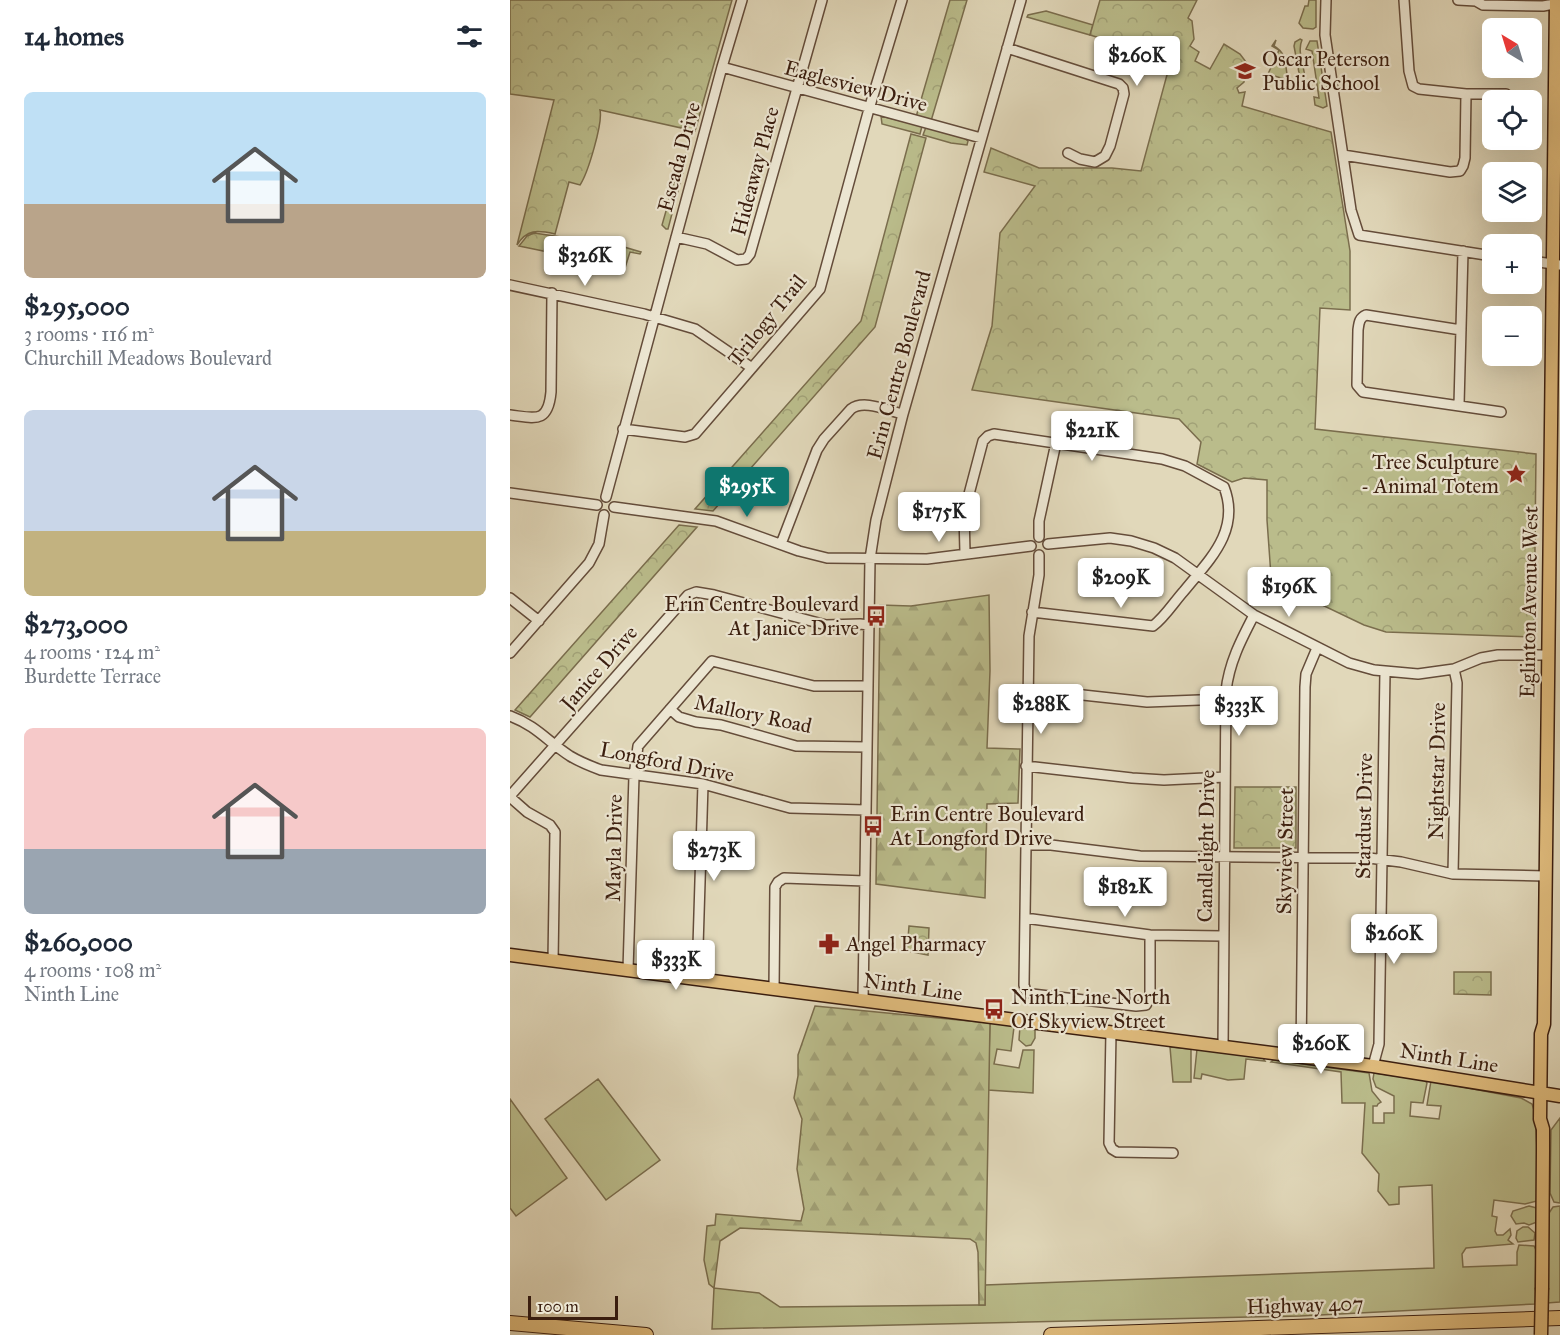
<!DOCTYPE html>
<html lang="en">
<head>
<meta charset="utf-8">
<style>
  body { margin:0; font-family:"IM FELL Great Primer",serif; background:#f2f2f3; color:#1f2937; height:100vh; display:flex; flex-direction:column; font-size:22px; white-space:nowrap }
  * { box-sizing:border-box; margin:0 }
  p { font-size:20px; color:#747a83 }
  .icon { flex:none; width:33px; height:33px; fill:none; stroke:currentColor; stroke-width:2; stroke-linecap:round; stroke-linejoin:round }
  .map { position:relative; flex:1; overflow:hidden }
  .sheet { display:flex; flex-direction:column; background:#fff; width:510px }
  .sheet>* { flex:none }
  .needle { width:39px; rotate:322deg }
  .buttons { position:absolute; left:972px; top:18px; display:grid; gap:12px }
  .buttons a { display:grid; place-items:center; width:60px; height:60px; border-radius:9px; background:#fff; box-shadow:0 6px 24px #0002; font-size:30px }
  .scale { position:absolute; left:18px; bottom:15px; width:90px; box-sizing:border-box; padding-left:6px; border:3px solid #3b1e0f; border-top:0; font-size:16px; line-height:21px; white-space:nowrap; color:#3b1e0f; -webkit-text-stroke:4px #ece6d2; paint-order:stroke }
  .price { position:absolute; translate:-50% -51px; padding:0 14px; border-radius:6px; background:#fff; color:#222; font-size:20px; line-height:39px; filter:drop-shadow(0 2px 3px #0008) }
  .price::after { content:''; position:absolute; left:50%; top:36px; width:18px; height:14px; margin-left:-9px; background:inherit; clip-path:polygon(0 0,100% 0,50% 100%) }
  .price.current { background:#0f766e; color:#fff }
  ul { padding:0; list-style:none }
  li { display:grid; align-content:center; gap:12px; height:318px; padding:0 24px }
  li span { display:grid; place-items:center; height:186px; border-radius:9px; color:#555 }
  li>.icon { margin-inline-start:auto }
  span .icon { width:108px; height:108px; fill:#fffc; stroke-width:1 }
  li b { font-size:26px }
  h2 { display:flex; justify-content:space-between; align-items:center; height:72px; padding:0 24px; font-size:26px }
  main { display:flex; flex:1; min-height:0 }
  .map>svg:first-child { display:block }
  .green { fill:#babc8b; stroke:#7a6d4d; stroke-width:1.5 }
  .forest { fill:url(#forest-firs); stroke:#7a6d4d; stroke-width:1.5 }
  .park { fill:url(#park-crowns); stroke:#7a6d4d; stroke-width:1.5 }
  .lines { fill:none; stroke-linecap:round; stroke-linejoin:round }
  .minor-casing { stroke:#644c3a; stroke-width:12 }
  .major-casing { stroke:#3b1e0f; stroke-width:15 }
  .highway-casing { stroke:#3b1e0f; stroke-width:16 }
  .minor { stroke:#ece6d2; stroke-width:9 }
  .major { stroke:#e0bc7d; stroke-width:12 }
  .highway { stroke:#e0bc7d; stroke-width:14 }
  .major-bridge-casing { stroke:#3b1e0f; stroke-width:15; stroke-linecap:butt }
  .major-bridge { stroke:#e0bc7d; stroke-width:12 }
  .labels { text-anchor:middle; stroke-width:4.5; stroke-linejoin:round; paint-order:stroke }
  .poi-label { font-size:21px; fill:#3b1e0f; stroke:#ece6d2; text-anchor:start }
  .street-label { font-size:21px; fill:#3b1e0f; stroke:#ece6d2 }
</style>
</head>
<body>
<main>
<section class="sheet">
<h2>14 homes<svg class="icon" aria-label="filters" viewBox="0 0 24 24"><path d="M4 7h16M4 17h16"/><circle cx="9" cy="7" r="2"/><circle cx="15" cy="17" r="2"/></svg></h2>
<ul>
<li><span style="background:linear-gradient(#bfe0f5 60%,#b9a48a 0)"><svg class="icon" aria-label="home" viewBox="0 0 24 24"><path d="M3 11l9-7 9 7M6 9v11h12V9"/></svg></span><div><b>$295,000</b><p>3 rooms · 116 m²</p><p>Churchill Meadows Boulevard</p></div></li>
<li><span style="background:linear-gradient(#c9d6e8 65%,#c2b280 0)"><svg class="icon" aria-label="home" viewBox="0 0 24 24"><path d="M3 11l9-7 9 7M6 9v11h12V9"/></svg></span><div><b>$273,000</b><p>4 rooms · 124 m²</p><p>Burdette Terrace</p></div></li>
<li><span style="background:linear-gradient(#f6c9c9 65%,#9aa5b1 0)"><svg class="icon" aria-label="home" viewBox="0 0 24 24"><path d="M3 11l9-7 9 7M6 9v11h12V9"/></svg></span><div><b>$260,000</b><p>4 rooms · 108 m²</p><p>Ninth Line</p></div></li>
</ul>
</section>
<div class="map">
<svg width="1050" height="1335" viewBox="0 0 1050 1335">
  <defs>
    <pattern id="forest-firs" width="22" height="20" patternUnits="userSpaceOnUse" patternTransform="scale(1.5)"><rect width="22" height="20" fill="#babc8b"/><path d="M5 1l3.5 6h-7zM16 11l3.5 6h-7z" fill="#a1a177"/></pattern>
    <pattern id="park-crowns" width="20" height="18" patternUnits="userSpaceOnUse" patternTransform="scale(1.5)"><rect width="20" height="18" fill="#babc8b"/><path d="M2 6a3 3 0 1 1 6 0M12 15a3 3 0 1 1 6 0" fill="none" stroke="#a1a177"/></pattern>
  </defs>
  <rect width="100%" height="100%" fill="#e1d8ba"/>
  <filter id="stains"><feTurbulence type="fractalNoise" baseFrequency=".00333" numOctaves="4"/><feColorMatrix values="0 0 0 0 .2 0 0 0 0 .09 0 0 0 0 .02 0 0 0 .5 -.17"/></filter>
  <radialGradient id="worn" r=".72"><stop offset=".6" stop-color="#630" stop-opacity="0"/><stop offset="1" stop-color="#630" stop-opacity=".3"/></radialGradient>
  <path class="green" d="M799 0H806V27L803 29 793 28 789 23 795 6H798Z
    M536 11 583 25 580 35 517 17 518 15Z
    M790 39 792 40C785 55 801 76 792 89L784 46 785 42Z
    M766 40 764 46C776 53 775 62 777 74L774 79 758 74 769 50 762 46Z
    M800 41H807L817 106 813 108 805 105 804 97 809 98 802 51 796 49Z
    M371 116 412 126 410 134 372 124Z
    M416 127 454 138 458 141 457 145 441 143 413 135Z
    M172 155 177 156 158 229H156L152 225Z
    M480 1023 502 1025 504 1027 501 1051 487 1049 484 1064 509 1068 513 1050H524L523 1093 478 1090Z
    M510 1026 525 1030V1038L521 1045 516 1046 509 1040Z
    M660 1047 681 1049V1082H663Z
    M687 1049 753 1058 755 1061 736 1059 734 1079 718 1080 692 1074 691 1079 684 1078Z
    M763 1060 859 1073 862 1091 871 1102 868 1104 867 1106H863V1123H874V1113H884V1096L866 1087 863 1079 864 1073 915 1080 917 1083 913 1103 901 1102 900 1116 929 1119 931 1106 917 1105 921 1081 1011 1098 1022 1104 1025 1113 1027 1150V1201L1015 1204 984 1200 982 1216 987 1217 985 1231 987 1235H993L1000 1229 1001 1235 998 1240 1003 1244 956 1248 952 1254 953 1267 1007 1265V1252L1009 1245 1024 1246 1026 1250 1025 1304 790 1316 202 1329 204 1288 249 1293 270 1307 469 1305H475V1285L924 1268 922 1185 889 1187V1204L879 1205 868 1191 869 1174 852 1153 855 1103H832L831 1072 761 1062Z
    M88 1079 150 1160 96 1200 35 1119Z
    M0 1099 57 1178 6 1216 0 1208Z
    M1050 1118V1203L1044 1202 1040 1193 1041 1130Z
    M1019 1206 1027 1208V1222L1019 1225 1014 1223 1006 1224 1001 1216 1003 1211Z
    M1050 1206V1302L1037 1303 1039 1213 1043 1207Z
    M1013 1227H1018L1025 1233 1024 1240 1008 1242 1006 1238 1007 1231Z"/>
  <path class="forest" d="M479 595 480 671 477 748 510 749 508 803 477 804 475 898 366 884 370 605 401 606Z
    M305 1006 480 1023 475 1305H469L468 1252 466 1243 460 1239 230 1228 210 1241 204 1288 199 1284 194 1260 197 1226 205 1225 206 1214 291 1221 294 1209 287 1169 292 1119 284 1098 288 1076V1055Z"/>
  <path class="park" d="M0 0H222L185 131 90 110C93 123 78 173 70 185L59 182 45 234C27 230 17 229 7 245L44 100 0 94Z
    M440 0H457L421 121 406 117Z
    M590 0H687L678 18 682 21 684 39 680 46 689 52 685 61 700 69 714 44 730 54 739 66 734 82 727 88 729 93 735 92 732 106 821 132 840 251V310L810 308 805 429 1026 454 1024 637 876 632 854 625 783 591 763 604 757 520V480L734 478 722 482 687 464 691 442 669 419 462 390 482 326 490 233 525 186 474 172 481 148 529 168H602L631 171 661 60 580 35Z
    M401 134 416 138 365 327 203 511 185 509 351 321Z
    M24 233 51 237 111 254 114 247 131 252 130 254 120 252 115 268 9 246 17 236Z
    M169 525 187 527 20 717 5 710Z
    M725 787H786V848H724Z
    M399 926 419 928 418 955 397 951Z
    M944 972H981V995L944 994Z"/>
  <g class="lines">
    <g class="minor-casing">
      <path id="minor" d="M816 0 815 35 841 210 849 235 982 256
        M894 0 899 71 903 86 909 89 956 94H996
        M948 0 966 1 973 5 1033 6 1050 3
        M497 48 609 84 613 88 614 94 600 146 595 156 585 162 570 159 558 153
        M212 67 471 138
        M833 155 940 172 950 171 953 166 955 158 956 94
        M166 237 197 244 227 260 236 259 240 254 312 0
        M1022 261 1050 265
        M0 285 134 314 185 329 242 368
        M951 330 856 315C849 318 849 323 848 330L847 385 853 392 991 412
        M949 405 953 251
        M0 415C25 418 38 424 41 392L42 293
        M113 429 175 437 185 434 310 289 359 109 392 0
        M0 493 87 505
        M96 497 212 67 232 0
        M104 507 206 521 289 551 317 558 417 559 521 546
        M529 537V521L546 443
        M271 544 307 450 314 439 341 409C354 399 378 411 393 414
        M538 544 600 538 621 541 644 548 665 558 744 615 839 663 864 670 908 674 944 669 971 658 988 655H1037
        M455 553 454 513 473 441 478 436 484 434 652 459 675 466 714 487C731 531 699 560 674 591 664 602 655 617 643 626L522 612
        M529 555V575L519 636 514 985 516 991 522 994 626 1006 636 1005 640 997V935
        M0 598 29 621
        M0 653 79 563 89 544 94 515
        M518 689 637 702 716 699
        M160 709 169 717 186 722 211 725 286 746 357 747
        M0 716C27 726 38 742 60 756 70 762 80 766 91 770L193 784 280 808 356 810
        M516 766 622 778 654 780 715 777
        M0 796 178 595 186 592 204 595 316 625 350 624 359 625
        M0 797 17 812 40 825 45 832 43 961
        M516 845H541L630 856 859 858 891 862 943 874 1035 876
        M943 874 947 683 944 669
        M515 918 640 935 713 936
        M118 970 124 776 128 746 202 661 304 686H358
        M187 979 193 784
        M264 989 265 887 268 882 274 878 355 881
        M353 1000 360 559 366 520 393 414 511 0
        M601 1032 599 1143 602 1149 607 1152 663 1153
        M713 1047 716 691C719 663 731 640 744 615
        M791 1057 795 687 796 674 807 648
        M863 1066 869 1044 875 672"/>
    </g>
    <g class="major-casing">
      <path id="major" d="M0 955 863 1066 1050 1096
        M1032 1288 1033 1150V1129L1030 1119 1031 1034 1034 1024 1046 0"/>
    </g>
    <g class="highway-casing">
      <path id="highway" d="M0 1323 136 1335
        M541 1335 1050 1318"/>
    </g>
    <use href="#minor" class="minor"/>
    <use href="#major" class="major"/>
    <use href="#highway" class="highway"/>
    <g class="major-bridge-casing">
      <path id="major-bridge" d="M1031 1335 1032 1288"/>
    </g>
    <use href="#major-bridge" class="major-bridge"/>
  </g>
  <defs>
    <g id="school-bare" transform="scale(1.62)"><path d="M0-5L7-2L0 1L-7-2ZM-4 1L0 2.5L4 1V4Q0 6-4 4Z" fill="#8f2418" stroke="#ece6d2" stroke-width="2.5" paint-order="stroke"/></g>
    <g id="sight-bare" transform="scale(1.62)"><path d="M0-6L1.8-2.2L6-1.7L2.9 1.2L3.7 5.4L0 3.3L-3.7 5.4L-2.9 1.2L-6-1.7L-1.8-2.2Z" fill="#8f2418" stroke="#ece6d2" stroke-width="2.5" paint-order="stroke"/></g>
    <g id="bus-bare" transform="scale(1.62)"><path d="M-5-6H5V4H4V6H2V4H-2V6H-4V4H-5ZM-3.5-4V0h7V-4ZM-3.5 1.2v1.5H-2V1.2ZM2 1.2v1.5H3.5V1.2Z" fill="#8f2418" stroke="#ece6d2" stroke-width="2.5" paint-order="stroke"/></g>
    <g id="pharmacy-bare" transform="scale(1.62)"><path d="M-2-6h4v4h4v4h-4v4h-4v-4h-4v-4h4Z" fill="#8f2418" stroke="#ece6d2" stroke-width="2.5" paint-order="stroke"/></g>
  </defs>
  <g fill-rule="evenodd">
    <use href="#school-bare" x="735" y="71"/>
    <use href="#sight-bare" x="1006" y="474"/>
    <use href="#bus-bare" x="366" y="616"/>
    <use href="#bus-bare" x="363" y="826"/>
    <use href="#pharmacy-bare" x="319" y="944"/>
    <use href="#bus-bare" x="484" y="1009"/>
  </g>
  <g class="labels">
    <g class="poi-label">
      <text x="752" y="66">Oscar Peterson<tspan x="752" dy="24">Public School</tspan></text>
      <text x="989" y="469" text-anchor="end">Tree Sculpture<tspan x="989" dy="24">- Animal Totem</tspan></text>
      <text x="349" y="611" text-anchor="end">Erin Centre Boulevard<tspan x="349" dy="24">At Janice Drive</tspan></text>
      <text x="380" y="821">Erin Centre Boulevard<tspan x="380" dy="24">At Longford Drive</tspan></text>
      <text x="336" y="951">Angel Pharmacy</text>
      <text x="501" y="1004">Ninth Line North<tspan x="501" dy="24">Of Skyview Street</tspan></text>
    </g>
    <g class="street-label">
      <text transform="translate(346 86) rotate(15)" y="7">Eaglesview Drive</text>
      <text transform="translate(169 157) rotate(-75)" y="7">Escada Drive</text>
      <text transform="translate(245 171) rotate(-75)" y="7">Hideaway Place</text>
      <text transform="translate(257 320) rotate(-51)" y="7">Trilogy Trail</text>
      <text transform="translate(389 365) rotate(-75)" y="7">Erin Centre Boulevard</text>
      <text transform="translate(1019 602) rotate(-89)" y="7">Eglinton Avenue West</text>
      <text transform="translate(89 668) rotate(-49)" y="7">Janice Drive</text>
      <text transform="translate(243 714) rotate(12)" y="7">Mallory Road</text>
      <text transform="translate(157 762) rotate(11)" y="7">Longford Drive</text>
      <text transform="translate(927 771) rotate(-89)" y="7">Nightstar Drive</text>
      <text transform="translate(854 816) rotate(-89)" y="7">Stardust Drive</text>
      <text transform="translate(696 846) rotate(-89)" y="7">Candlelight Drive</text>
      <text transform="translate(104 848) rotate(-89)" y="7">Mayla Drive</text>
      <text transform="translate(775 851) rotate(-89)" y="7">Skyview Street</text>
      <text transform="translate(403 987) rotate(8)" y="7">Ninth Line</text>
      <text transform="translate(939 1058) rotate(9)" y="7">Ninth Line</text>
      <text transform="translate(795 1305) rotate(-2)" y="7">Highway 407</text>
    </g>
  </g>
  <rect width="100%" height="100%" filter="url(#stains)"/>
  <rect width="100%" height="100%" fill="url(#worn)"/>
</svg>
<div class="buttons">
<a><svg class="needle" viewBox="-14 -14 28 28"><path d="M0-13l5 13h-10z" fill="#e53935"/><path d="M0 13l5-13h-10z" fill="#747a83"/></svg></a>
<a><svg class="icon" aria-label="locate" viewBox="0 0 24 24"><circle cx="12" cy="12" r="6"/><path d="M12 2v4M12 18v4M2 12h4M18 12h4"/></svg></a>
<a><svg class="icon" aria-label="layers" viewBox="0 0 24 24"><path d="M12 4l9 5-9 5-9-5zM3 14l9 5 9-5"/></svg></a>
<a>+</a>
<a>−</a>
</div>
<div class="scale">100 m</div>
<b class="price" style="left:627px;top:87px">$260K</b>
<b class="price" style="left:75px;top:287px">$326K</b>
<b class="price" style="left:582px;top:462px">$221K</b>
<b class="price current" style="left:237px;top:518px">$295K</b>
<b class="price" style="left:429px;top:543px">$175K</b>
<b class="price" style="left:611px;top:609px">$209K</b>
<b class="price" style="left:779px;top:618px">$196K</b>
<b class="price" style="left:531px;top:735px">$288K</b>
<b class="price" style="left:729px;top:737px">$333K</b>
<b class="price" style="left:204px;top:882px">$273K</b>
<b class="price" style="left:615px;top:918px">$182K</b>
<b class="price" style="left:884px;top:965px">$260K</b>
<b class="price" style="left:166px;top:991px">$333K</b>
<b class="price" style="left:811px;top:1075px">$260K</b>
</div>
</main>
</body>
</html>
